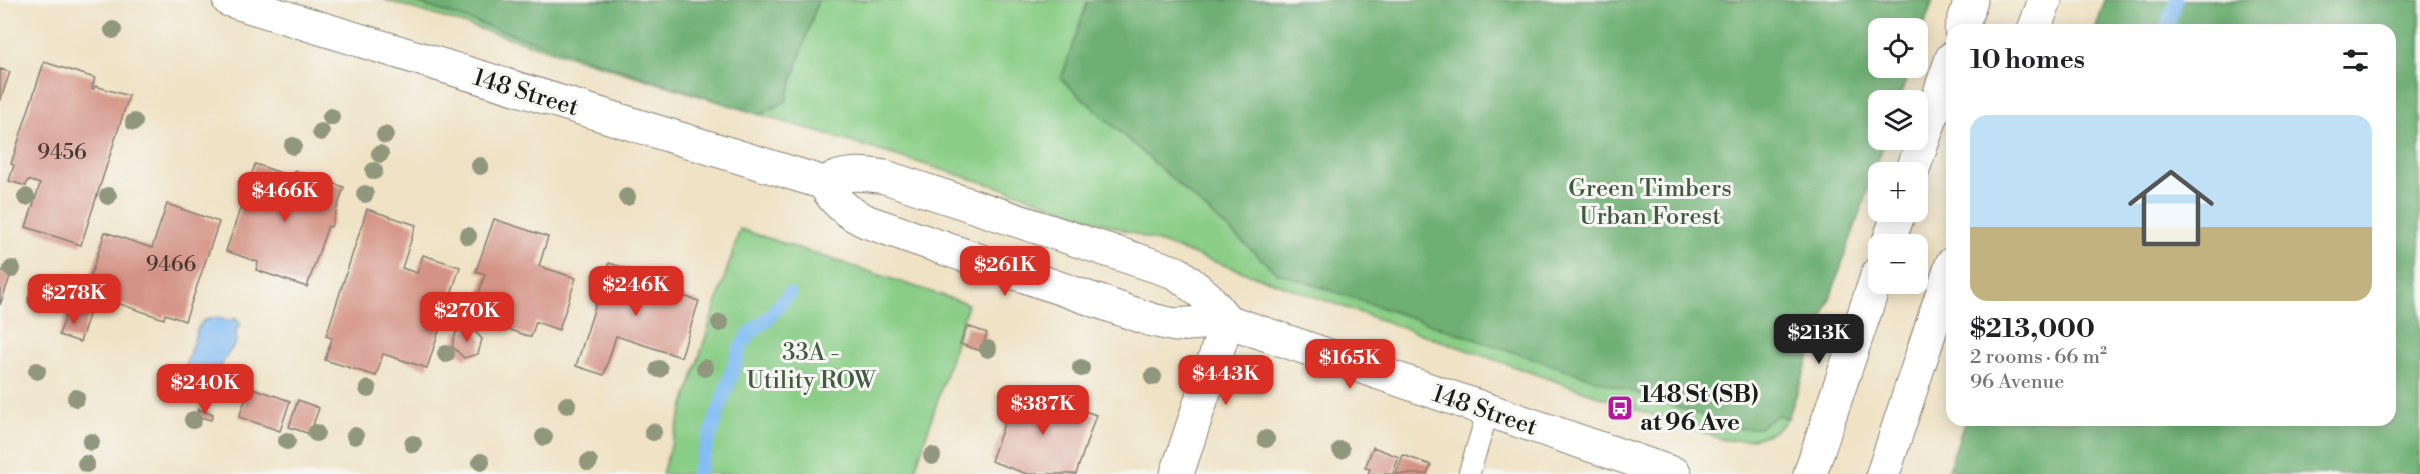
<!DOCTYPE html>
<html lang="en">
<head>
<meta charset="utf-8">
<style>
  body { margin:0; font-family:"Libre Bodoni",serif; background:#f6f6f6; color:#202124; height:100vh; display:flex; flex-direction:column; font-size:22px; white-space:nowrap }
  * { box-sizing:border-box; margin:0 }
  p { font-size:20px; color:#757577 }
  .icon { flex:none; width:33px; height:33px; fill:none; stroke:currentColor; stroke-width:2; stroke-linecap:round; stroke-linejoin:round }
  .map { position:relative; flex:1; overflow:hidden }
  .sheet { position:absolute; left:1946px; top:24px; width:450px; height:402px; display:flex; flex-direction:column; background:#fff; border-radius:18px; box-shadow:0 3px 15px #0003 }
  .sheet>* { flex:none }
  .controls { position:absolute; left:1868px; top:18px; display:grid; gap:12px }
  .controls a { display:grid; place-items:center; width:60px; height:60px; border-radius:12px; background:#fff; box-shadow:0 3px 15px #0003; font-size:30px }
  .price { position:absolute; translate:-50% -51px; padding:0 14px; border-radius:12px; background:#d93025; color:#fff; font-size:20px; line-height:39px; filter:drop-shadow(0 2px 3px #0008) }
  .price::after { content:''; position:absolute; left:50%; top:36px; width:18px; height:14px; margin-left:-9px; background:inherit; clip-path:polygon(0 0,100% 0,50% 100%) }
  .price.current { background:#222; color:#fff }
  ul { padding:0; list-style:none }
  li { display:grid; align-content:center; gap:12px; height:318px; padding:0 24px }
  li span { display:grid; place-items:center; height:186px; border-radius:18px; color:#555 }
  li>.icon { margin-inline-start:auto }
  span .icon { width:108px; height:108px; fill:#fffc; stroke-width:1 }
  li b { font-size:26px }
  h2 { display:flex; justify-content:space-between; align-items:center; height:72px; padding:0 24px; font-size:26px }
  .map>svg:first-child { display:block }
  .green { fill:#89cd86; stroke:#527451; stroke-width:1.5 }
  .forest { fill:#6eb073; stroke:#456648; stroke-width:1.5 }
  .water { fill:#82bcf3; stroke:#4f6c88; stroke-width:1.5 }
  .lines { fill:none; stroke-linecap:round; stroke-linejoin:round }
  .stream { stroke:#82bcf3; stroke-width:14 }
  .building { fill:#d49385 }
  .lane-casing { stroke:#867f70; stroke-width:23 }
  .street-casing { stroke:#867f70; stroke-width:35 }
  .secondary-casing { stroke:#867f70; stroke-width:35 }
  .lane { stroke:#fff; stroke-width:21 }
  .street { stroke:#fff; stroke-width:33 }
  .secondary { stroke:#fff; stroke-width:33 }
  .tree { fill:#90977c }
  .labels { text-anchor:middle; stroke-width:6; stroke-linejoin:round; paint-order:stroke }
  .number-label { font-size:21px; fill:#4a3a36 }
  .street-label { font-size:24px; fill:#1c1c1c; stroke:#f6f6f2 }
  .park-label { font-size:24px; fill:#425a41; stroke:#f6f6f2 }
  .poi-label { font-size:24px; font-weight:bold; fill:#1c1c1c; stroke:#f6f6f2; text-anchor:start }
</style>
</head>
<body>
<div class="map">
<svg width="2420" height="474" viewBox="0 0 2420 474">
  <rect width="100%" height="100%" fill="#f6f6f2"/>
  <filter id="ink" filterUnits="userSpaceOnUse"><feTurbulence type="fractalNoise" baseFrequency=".0167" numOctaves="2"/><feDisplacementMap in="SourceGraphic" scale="12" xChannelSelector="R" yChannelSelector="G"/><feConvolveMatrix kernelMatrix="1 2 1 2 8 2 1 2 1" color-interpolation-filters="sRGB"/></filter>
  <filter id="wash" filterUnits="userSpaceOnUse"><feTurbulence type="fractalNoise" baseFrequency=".008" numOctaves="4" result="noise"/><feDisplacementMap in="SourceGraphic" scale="24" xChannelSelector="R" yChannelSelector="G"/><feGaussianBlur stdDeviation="1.35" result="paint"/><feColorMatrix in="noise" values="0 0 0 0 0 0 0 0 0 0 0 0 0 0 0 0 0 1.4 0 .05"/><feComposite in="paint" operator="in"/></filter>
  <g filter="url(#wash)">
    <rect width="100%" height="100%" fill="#efe2c5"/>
    <path class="green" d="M385 0H1933L1917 46V28H1878V68H1910L1898 100H1878V140H1885L1788 418C1773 439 1748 441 1724 440L1015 192Z
      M740 229 968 304 914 474H662Z"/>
    <path class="forest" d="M407 0H818L786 101 760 115Z
      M1088 0H1933L1917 46V28H1878V68H1910L1898 100H1878V140H1885L1788 418 1777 415 1760 427 1742 429 1276 272 1061 79Z
      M2105 0H2420V474H1967L1949 468 1965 420H2390V30H2095Z"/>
    <path class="water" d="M215 317 230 321 236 318 241 326 236 329C238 349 232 345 225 358 219 369 216 384 213 396L179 384 198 328 203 321Z"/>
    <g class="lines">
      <path class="stream" d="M2166 30 2176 0
        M697 474 740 348 750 333 768 318 789 294"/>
    </g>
    <g id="blocks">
      <path class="building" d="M44 62 95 78 92 88 94 89 95 86 129 96 81 245 26 227 40 184 28 180 26 186 9 181 14 165 11 164Z
        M0 69 10 72 0 101Z
        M255 164 293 177 295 170 344 187 331 227 328 226 307 287 256 270 258 262 226 251Z
        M167 204 219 222 185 321 165 314 164 319 85 292 105 232 152 248Z
        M367 209 416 225 402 268 417 273 423 255 460 267 427 368 383 354 376 376 325 360 332 338 326 336Z
        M494 219 548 237 539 266 576 278 559 330 536 322 531 337 471 317 485 274 476 271Z
        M609 263 670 282 667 291 699 301 681 357 616 336 604 375 576 366Z
        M0 270 11 274 0 305Z
        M68 308 89 315 80 342 59 335Z
        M967 326 987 333 981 351 960 344Z
        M472 328 482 339 478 354 464 358 452 346 456 332Z
        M250 387 290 401 280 431 239 417Z
        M1019 388 1096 415 1076 474H1027L991 461 1009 410 1006 408 1009 401 1014 402Z
        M298 400 319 408 310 434 289 427Z
        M198 409 213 414 211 420 197 416Z
        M1373 447 1399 457 1393 474H1368L1370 469 1365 468Z
        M1403 455 1431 465 1427 474H1396Z"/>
    </g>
  </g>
  <g filter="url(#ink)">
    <use href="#blocks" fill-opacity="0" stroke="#867f70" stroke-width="1.5"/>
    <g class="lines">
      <g class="lane-casing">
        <path id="lane" d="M1469 474 1488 411"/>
      </g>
      <g class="street-casing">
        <path id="street" d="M1177 474 1227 321"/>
      </g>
      <g class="secondary-casing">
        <path id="secondary" d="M229 0 824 183C844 172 862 173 885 177L1177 273 1207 297 1227 321
          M1961 30 1971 0
          M2034 30 2045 0
          M1912 172 1952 58
          M824 183C834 202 849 214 868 222L1152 320 1175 325 1227 321 1675 474
          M1888 244 1899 212
          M1810 474 1878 273
          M1883 474 1952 264"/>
      </g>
      <use href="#lane" class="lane"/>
      <use href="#street" class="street"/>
      <use href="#secondary" class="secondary"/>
    </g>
    <g class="tree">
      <circle cx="113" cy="30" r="9"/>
      <circle cx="331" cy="117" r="9"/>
      <circle cx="134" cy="122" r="9"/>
      <circle cx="321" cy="132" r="9"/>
      <circle cx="385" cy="135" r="9"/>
      <circle cx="293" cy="146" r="9"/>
      <circle cx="380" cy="154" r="9"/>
      <circle cx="480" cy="166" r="9"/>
      <circle cx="374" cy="171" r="9"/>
      <circle cx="365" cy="194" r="9"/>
      <circle cx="108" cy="196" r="9"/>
      <circle cx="26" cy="197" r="9"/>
      <circle cx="627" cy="197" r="9"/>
      <circle cx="468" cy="236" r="9"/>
      <circle cx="12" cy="269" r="9"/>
      <circle cx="36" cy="300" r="9"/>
      <circle cx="720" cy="323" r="9"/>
      <circle cx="988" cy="349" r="9"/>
      <circle cx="446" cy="354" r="9"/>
      <circle cx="705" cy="368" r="9"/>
      <circle cx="1081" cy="368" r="9"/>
      <circle cx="659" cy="369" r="9"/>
      <circle cx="37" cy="371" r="9"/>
      <circle cx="1153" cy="377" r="9"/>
      <circle cx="368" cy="389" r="9"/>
      <circle cx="76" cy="398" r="9"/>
      <circle cx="567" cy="405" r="9"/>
      <circle cx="193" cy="420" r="9"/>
      <circle cx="653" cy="432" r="9"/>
      <circle cx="316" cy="433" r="9"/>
      <circle cx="355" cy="436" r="9"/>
      <circle cx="544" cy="437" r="9"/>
      <circle cx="1266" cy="439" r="9"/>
      <circle cx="287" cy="441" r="9"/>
      <circle cx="91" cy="442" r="9"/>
      <circle cx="413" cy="444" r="9"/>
      <circle cx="1341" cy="450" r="9"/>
      <circle cx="932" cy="456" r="9"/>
      <circle cx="481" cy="462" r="9"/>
      <circle cx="589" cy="462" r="9"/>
      <circle cx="86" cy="464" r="9"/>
    </g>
  </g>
  <defs>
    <g id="bus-square" transform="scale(1.35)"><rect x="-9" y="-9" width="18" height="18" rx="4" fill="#b5179e" stroke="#f6f6f2"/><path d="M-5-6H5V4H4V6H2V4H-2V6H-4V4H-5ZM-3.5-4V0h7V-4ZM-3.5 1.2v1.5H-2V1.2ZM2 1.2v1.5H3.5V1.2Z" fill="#fff"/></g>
  </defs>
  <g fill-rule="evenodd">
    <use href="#bus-square" x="1620" y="408"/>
  </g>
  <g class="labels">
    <g class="number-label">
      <text x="62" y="159">9456</text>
      <text x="171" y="271">9466</text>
    </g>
    <g class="street-label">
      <text transform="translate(526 92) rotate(17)" y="8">148 Street</text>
      <text transform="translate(1485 410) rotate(19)" y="8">148 Street</text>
    </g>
    <g class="park-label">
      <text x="1650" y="196">Green Timbers<tspan x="1650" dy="28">Urban Forest</tspan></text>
      <text x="811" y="360">33A -<tspan x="811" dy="28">Utility ROW</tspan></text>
    </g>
    <g class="poi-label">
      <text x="1640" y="402">148 St (SB)<tspan x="1640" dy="28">at 96 Ave</tspan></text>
    </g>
  </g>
</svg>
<div class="controls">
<a><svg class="icon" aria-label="locate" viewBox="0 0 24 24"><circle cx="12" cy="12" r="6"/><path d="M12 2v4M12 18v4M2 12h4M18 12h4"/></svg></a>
<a><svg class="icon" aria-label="layers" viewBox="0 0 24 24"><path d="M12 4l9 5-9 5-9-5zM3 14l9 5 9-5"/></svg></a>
<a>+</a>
<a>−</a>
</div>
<b class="price" style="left:285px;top:223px">$466K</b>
<b class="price" style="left:1005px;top:297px">$261K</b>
<b class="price" style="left:636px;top:317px">$246K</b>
<b class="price" style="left:74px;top:325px">$278K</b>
<b class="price" style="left:467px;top:343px">$270K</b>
<b class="price current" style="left:1819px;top:365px">$213K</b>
<b class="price" style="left:1350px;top:390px">$165K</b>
<b class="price" style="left:1226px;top:406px">$443K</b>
<b class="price" style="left:205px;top:415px">$240K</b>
<b class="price" style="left:1043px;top:436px">$387K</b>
<section class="sheet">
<h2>10 homes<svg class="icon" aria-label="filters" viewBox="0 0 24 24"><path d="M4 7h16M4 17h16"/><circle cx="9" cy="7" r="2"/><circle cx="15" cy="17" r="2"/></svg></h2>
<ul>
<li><span style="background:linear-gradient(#bfe0f5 60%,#c2b280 0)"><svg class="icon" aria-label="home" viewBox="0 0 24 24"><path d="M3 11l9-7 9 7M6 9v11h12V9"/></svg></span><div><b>$213,000</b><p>2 rooms · 66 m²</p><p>96 Avenue</p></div></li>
</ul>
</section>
</div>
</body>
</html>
